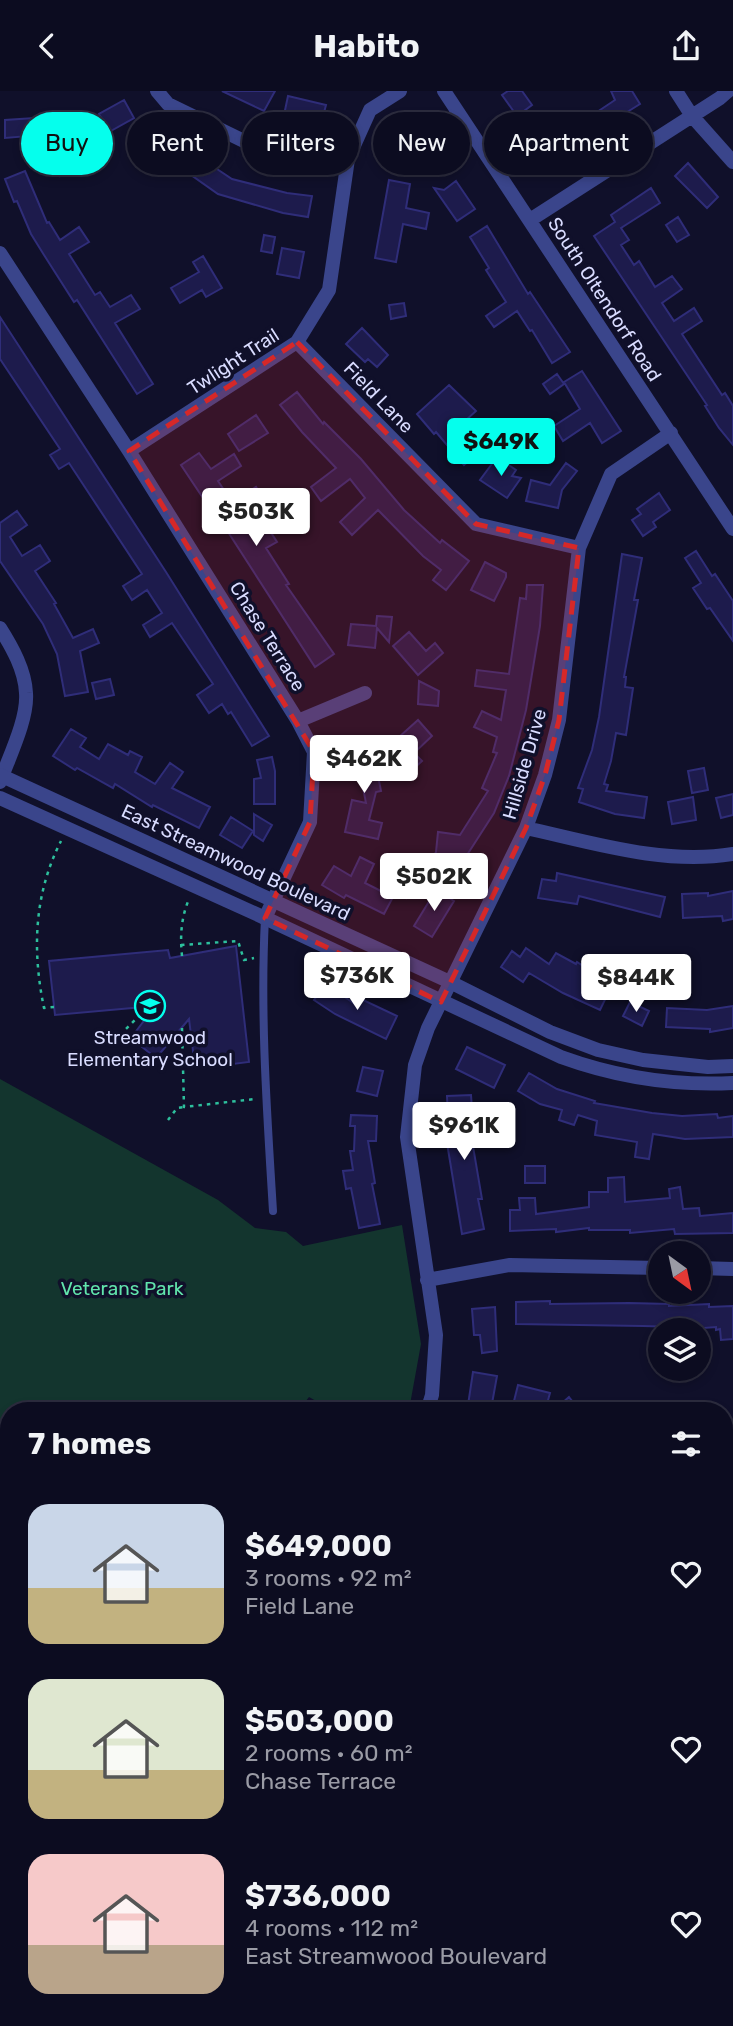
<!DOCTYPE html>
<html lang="en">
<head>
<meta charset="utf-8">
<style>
  body { margin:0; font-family:Rubik,sans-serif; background:#1a1a2d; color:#f1f3f6; height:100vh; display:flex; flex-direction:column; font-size:26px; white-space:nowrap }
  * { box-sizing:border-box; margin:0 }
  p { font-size:23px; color:#9a9ba5 }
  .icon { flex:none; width:38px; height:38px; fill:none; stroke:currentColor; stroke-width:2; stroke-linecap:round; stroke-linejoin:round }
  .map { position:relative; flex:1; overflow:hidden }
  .panel { position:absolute; left:0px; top:1311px; width:733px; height:625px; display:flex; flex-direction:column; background:#0c0c20; border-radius:28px 28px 0 0; box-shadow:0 4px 10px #0003,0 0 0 2px #2c2c3e }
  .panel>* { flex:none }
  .hud { position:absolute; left:21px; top:21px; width:691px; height:63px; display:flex; gap:14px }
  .needle { width:46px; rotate:147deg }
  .tools { position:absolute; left:648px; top:1150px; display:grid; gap:14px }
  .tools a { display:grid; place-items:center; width:63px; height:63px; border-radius:50%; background:#0c0c20; box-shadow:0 4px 10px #0003,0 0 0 2px #2c2c3e; font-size:35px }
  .price { position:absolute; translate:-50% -60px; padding:0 16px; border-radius:7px; background:#fff; color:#222; font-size:23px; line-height:46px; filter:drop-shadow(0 2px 4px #0008) }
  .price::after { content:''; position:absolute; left:50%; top:42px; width:21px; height:16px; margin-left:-10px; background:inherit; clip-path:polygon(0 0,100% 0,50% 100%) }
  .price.active { background:#05ffed; color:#111 }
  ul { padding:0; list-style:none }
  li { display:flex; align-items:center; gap:21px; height:175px; padding:0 28px }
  li span { display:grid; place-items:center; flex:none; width:196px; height:140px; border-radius:21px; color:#555 }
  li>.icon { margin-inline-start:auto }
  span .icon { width:84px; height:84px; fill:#fffc; stroke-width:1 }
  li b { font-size:30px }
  h2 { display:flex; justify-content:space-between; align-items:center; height:84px; padding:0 28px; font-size:30px }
  .chip { padding:0 24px; border-radius:32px; background:#0c0c20; box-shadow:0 4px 10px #0003,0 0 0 2px #2c2c3e; font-size:24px; line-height:63px }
  .chip.active { background:#05ffed; color:#111 }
  header { display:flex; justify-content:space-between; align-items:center; height:91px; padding:0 28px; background:#0c0c20; font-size:32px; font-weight:700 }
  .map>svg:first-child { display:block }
  .green { fill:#13352e }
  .building { fill:#1d1b4c; stroke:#2f2d79; stroke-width:2 }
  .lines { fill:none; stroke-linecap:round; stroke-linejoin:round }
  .path { stroke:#2dc09d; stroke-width:2.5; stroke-dasharray:3.5 5; stroke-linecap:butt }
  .service { stroke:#3a458b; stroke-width:8 }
  .minor { stroke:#3a458b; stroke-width:14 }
  .tertiary { stroke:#3a458b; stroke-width:14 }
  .marked { fill:#d62828; fill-opacity:0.2; stroke:#d62828; stroke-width:5; stroke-dasharray:14 9; stroke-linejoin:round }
  .labels { text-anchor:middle; stroke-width:7; stroke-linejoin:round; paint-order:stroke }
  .street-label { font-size:19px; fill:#d9dcff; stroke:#10102a }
  .poi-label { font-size:19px; fill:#d9dcff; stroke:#10102a }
  .park-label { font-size:19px; fill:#61e4ac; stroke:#10102a }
</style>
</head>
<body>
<header><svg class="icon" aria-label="back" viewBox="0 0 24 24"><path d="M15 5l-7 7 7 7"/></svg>Habito<svg class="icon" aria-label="share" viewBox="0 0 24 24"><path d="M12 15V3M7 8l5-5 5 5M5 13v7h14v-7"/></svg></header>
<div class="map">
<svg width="733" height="1935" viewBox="0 0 733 1935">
  <rect width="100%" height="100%" fill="#10102a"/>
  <path class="green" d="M0 988 218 1109 255 1137 286 1141 303 1155 402 1134 421 1253 409 1319H332L309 1306 298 1320H9V1468L0 1472Z"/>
  <path class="building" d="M222 0H275L264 20Z
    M508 0H522L532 14 517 25 502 4Z
    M611 0H632L640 13 608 33 610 35 554 73 541 53 565 38 567 41 615 9Z
    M288 5 326 14 321 33 284 24Z
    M124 9 134 27 109 41 99 23Z
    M81 23 85 41 53 48 52 43 5 47V29L34 27V33Z
    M144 28 155 41 199 72 202 68 232 88 287 102 312 105 308 126 283 122 218 103 181 77 177 83 150 64 151 62 131 39Z
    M416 39 432 51 410 78 395 66Z
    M68 59 77 71 60 85 50 72Z
    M688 72 718 106 707 117 675 85Z
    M25 80 47 132 49 131 60 149 79 136 89 151 69 163 95 204 100 201 110 216 131 204 140 218 115 232 153 293 137 303 77 209 74 211 44 164 31 143 17 110 14 111 5 88Z
    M389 89 410 93 406 117 429 122 426 138 403 133 396 171 375 167Z
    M456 90 475 118 457 130 434 97 444 99Z
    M651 97 660 112 621 137 629 149 621 154 634 174 639 170 655 196 672 185 682 198 662 212 674 230 694 217 702 230 682 243 722 304 725 302 733 315V354L719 337 705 315 707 314 594 145 615 131 611 124Z
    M678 126 689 144 677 151 666 134Z
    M487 135 528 203 530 201 570 261 552 272 532 239 530 240 517 220 494 236 486 225 506 211 486 179 489 177 470 146Z
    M264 144 275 146 272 162 261 160Z
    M282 157 304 161 299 187 277 183Z
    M203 165 222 197 206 206 202 199 180 212 171 197 199 181 193 171Z
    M404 212 406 225 391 228 389 214Z
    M0 226 166 481 269 645 252 655 231 621 228 623 222 613 209 622 197 604 213 593 172 532 150 546 143 534 162 522 147 499 132 509 123 495 142 483 69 372 59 378 50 364 60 358 0 268Z
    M362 237 388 264 377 276 368 268 365 271 346 253Z
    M582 280 621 340 602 352 590 332 563 350 554 335 580 318 564 291Z
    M557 283 564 293 550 303 543 293Z
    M449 294 476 320 466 329 487 354 464 374 436 341 434 343 417 323Z
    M297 301 323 333 324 331 361 368 404 419 440 452 442 449 469 470 446 499 433 489 441 479 423 465 378 419 352 444 340 431 365 407 350 388 321 410 311 396 336 377 302 341 280 314Z
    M256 324 268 342 239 360 228 343Z
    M199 362 211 378 234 363 241 375 218 390 232 411 256 396 264 409 254 415 277 451 266 457 289 493 286 494 334 563 315 576 219 427 217 428 181 374Z
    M497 366 516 379 512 385 521 387 507 407 480 389Z
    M566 372 577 380 562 399 558 417 526 410 531 389 550 394Z
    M659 402 670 419 653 431 656 436 643 445 632 429 641 423 637 418Z
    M17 420 27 434 10 446 22 465 40 454 50 470 35 480 56 512 54 513 73 547 93 538 99 552 80 560 88 601 65 605 57 563 43 533 0 470V432Z
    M696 460 712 485 715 483 733 510V550L710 517 707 518 693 497 701 492 685 467Z
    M622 463 642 467 634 509H638L624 586H626L625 596 633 597 626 644 616 642 611 670 604 693 608 694 606 700 647 706 644 727 615 723 579 711 583 698 578 697 592 659 599 626Z
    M485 471 506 482V486L494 510 471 499Z
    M527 494H543L540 535 526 619 509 685 494 722 467 764 472 766 461 790 442 781V776L431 771 436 761 438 741 460 744 488 700 482 697 497 662 493 661 497 646 474 636 482 620 501 629 506 599 475 595 477 579 509 583 520 507 526 508Z
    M377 525 392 526 389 551 377 537 375 557 348 554 351 533 376 535Z
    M409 541 426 560 435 552 443 562 418 584 393 555Z
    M110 588 114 604 96 608 92 592Z
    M419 590 439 600 438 615 418 613Z
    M418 629 432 645 414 662 422 670 411 680 400 667 409 658 399 646Z
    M71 638 86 647 80 656 99 668 108 653 128 664 130 660 142 666 135 681 155 693 170 672 183 681 172 697 210 716 199 737 153 714 152 716 115 693 113 697 77 677 75 679 53 665Z
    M369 653 375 685H378L381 700 376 701 369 729 382 732 378 748 345 741 352 709 366 712 360 681 353 682 348 658Z
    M272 666 275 680V713H254V688L261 687 257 669Z
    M704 677 708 699 692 702 688 680Z
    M733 703V724L721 727 716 707Z
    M693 706 696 729 672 733 668 711Z
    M254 723 272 734 263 750 254 744Z
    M231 726 253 740 242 757 220 744Z
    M360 766 374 773 365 792 393 806 384 823 346 804 344 807 322 794 334 775 351 785Z
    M557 782 665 806 660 826 579 805 577 813 538 807 542 788 556 790Z
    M399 785 413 792 406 807 391 799Z
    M436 799 454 810 432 846 414 835Z
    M733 800V828L723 830 722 825 683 827 682 803 708 802V805Z
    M236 855 249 971 217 975 215 966 194 968 189 928 156 967 131 947 155 915 55 924 49 870 168 859 170 867Z
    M526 857 549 873 556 862 576 873 577 871 604 889 610 869 627 875 621 892 614 890 600 919 563 902 529 882 523 891 501 876 512 860 520 866Z
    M326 893 355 913 359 907 397 925 386 948 335 923 314 909Z
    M630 911 649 920 642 935 623 925Z
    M733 915V937L710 941V938L666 936 667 917 707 919Z
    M467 956 505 974 494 997 456 978Z
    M363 976 383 980 377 1005 357 1000Z
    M529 982 557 998 595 1010 594 1012 652 1022 682 1025 717 1023 718 1027 733 1025V1046L685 1048 653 1043 649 1068 635 1066 637 1051 595 1044 597 1030 578 1024 574 1034 559 1029 562 1019 540 1013 518 1000Z
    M471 1004 472 1018 478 1017 479 1031 469 1032 482 1108H478L484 1138 462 1143 447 1052 449 1051 447 1005Z
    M351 1024 377 1025 376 1050H368L375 1092 372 1093 380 1133 359 1137 351 1097 346 1098 343 1080 353 1079 350 1060H354L355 1035H350Z
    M525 1075H545V1092H525Z
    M624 1086 625 1111 670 1107 669 1098 680 1096 683 1118 699 1117 700 1125 733 1122V1142L675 1143 674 1138 630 1142V1139H589V1137L556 1141V1138L510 1140V1119H520L519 1107H535L536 1123 589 1116V1101H608V1087Z
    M550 1210V1213L629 1212 669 1213V1215L709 1213V1216L733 1215V1248L721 1249 720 1238 716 1239V1236L677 1239V1236L643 1235 516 1233V1211Z
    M495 1216 497 1260 482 1262 480 1244H474L472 1218Z
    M473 1281 497 1285 491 1318 468 1314Z
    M518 1294 550 1302 545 1320 512 1318Z
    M569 1306 580 1320H553Z"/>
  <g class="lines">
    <path class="path" d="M181 854 238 850 244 869 254 867
      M182 865C180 845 181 827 189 808
      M54 916 44 917C32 859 34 803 61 750
      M182 937 184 1016 255 1008
      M125 952 121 943 139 925 147 926
      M168 1029 177 1017 184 1016"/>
    <path class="service" d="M265 827C260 925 267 1022 273 1120"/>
    <path class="minor" d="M157 0 168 13 252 54 348 68
      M444 0 733 438
      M676 0 692 25 733 71
      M530 129 720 7 728 0
      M0 162 129 360 298 630 314 661 310 731 265 827
      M297 251 476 433 579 457
      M129 360 297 251 329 199 348 68 370 19 400 0
      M0 537C12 556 25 579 26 602 28 628 9 666 0 691
      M298 630 365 602
      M526 737C594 752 663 774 733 763
      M698 1177 733 1178
      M427 1189 510 1174 660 1177
      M427 1320 432 1304 436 1244 407 1046 415 974 428 937 526 737 545 684 559 629 579 457 611 383 671 342
      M724 1484 733 1478
      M0 1598 9 1595
      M724 1710 733 1704
      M0 1838 9 1845
      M94 1927 99 1935
      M350 1927 355 1935
      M388 1935 400 1927"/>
    <path class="tertiary" d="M0 684 450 891 550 941 598 959 643 969 708 976 733 975
      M0 707 265 827 561 966C616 986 674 995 733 992"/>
  </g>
  <path class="marked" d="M297 251 476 433 579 457 559 629 545 684 526 737 441 911 265 827 310 731 314 661 129 360Z"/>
  <defs>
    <g id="school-ring" transform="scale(1.575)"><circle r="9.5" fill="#10102a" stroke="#05ffed" stroke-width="1.5"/><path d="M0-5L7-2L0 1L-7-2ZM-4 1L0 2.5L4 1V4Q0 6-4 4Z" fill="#05ffed"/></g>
  </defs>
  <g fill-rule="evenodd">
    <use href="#school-ring" x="150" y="915"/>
  </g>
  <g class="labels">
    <g class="street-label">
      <text transform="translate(605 208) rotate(57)" y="7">South Oltendorf Road</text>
      <text transform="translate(233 270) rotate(-33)" y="7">Twlight Trail</text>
      <text transform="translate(379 306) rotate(46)" y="7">Field Lane</text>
      <text transform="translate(268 545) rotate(58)" y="7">Chase Terrace</text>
      <text transform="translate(524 673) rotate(-74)" y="7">Hillside Drive</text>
      <text transform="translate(236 771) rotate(25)" y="7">East Streamwood Boulevard</text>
    </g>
    <g class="poi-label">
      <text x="150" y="953">Streamwood<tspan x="150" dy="22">Elementary School</tspan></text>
    </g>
    <g class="park-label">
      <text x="122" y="1204">Veterans Park</text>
    </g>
  </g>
</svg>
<div class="tools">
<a><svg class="needle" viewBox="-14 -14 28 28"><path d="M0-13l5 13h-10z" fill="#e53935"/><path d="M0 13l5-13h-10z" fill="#9a9ba5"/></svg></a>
<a><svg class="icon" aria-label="layers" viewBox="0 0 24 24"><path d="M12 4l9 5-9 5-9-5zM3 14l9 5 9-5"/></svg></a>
</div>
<b class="price active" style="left:501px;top:387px">$649K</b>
<b class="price" style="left:256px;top:457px">$503K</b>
<b class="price" style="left:364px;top:704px">$462K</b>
<b class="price" style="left:434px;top:822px">$502K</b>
<b class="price" style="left:357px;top:921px">$736K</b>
<b class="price" style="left:636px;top:923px">$844K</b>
<b class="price" style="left:464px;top:1071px">$961K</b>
<div class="hud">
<a class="chip active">Buy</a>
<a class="chip">Rent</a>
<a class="chip">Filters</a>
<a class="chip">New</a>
<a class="chip">Apartment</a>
</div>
<section class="panel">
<h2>7 homes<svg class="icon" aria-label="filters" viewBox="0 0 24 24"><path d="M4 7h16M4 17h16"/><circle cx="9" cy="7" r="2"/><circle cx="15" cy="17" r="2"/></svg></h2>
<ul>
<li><span style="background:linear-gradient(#c9d6e8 60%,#c2b280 0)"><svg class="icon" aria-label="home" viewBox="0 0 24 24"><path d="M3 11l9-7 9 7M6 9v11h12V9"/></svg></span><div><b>$649,000</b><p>3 rooms · 92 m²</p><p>Field Lane</p></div><svg class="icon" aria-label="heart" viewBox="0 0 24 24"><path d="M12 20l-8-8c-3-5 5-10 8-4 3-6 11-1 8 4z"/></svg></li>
<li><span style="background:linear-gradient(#dfe7d0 65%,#c2b280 0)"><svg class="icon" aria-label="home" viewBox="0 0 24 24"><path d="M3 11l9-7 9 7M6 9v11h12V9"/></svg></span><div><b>$503,000</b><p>2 rooms · 60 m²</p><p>Chase Terrace</p></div><svg class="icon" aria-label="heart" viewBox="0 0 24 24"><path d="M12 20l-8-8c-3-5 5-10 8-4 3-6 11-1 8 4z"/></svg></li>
<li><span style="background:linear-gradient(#f6c9c9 65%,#b9a48a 0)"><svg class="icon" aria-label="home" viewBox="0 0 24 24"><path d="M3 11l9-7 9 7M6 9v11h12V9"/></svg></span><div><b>$736,000</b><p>4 rooms · 112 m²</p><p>East Streamwood Boulevard</p></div><svg class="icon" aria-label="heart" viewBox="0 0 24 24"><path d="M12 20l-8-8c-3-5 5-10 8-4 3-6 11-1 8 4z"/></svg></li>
</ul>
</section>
</div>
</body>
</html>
